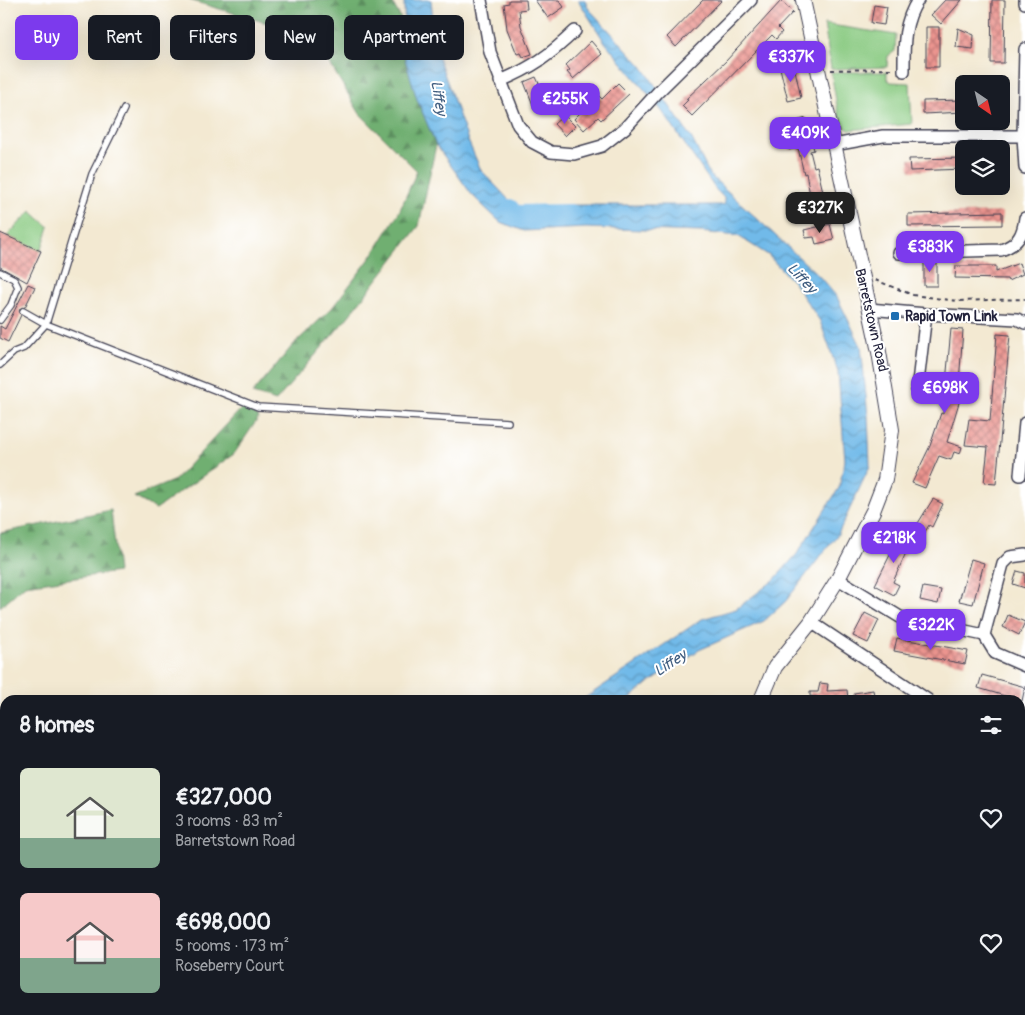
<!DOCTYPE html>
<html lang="en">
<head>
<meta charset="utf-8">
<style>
  body { margin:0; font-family:Pangolin,sans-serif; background:#242831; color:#f1f3f6; height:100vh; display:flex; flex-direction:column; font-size:19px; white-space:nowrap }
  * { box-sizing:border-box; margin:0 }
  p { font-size:16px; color:#9ea1a6 }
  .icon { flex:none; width:28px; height:28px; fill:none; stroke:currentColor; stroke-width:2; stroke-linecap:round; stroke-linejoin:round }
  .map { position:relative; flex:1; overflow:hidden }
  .side { position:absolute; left:0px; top:695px; width:1025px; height:320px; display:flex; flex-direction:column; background:#171b24; border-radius:15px 15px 0 0; box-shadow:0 5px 20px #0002 }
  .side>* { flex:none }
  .guide { position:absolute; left:15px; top:15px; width:500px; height:45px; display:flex; gap:10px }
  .needle { width:32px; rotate:145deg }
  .buttons { position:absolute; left:955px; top:75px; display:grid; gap:10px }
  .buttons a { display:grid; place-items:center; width:55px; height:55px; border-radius:8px; background:#171b24; box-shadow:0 5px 20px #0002; font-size:25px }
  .price { position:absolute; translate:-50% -42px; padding:0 11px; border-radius:10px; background:#7c3aed; color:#fff; font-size:16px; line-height:32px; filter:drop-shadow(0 1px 2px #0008) }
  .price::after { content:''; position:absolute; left:50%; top:30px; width:15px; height:11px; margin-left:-8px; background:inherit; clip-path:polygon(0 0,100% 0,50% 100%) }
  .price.selected { background:#222; color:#fff }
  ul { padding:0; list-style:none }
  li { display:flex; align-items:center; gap:15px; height:125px; padding:0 20px }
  li span { display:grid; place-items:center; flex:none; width:140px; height:100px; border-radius:8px; color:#555 }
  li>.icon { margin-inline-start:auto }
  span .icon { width:60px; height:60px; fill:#fffc; stroke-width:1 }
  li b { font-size:21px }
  h2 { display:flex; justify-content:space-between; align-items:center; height:60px; padding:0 20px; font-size:21px }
  .tag { padding:0 18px; border-radius:8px; background:#171b24; box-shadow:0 5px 20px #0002; font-size:18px; line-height:45px }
  .tag.selected { background:#7c3aed; color:#fff }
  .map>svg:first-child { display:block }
  .green { fill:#8bcb83; stroke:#56765f }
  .forest { fill:url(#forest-firs); stroke:#496856 }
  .water { fill:url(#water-waves); stroke:#4a6e92 }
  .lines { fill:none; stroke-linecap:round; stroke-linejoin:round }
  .river { stroke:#71bae9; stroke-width:18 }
  .building { fill:url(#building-cross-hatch) }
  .service-casing { stroke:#414052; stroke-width:8 }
  .minor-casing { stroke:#414052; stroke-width:14 }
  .tertiary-casing { stroke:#414052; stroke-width:16 }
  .path { stroke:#414052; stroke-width:2; stroke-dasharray:4 4; stroke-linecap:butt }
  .service { stroke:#fff; stroke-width:5.5 }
  .minor { stroke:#fff; stroke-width:11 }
  .tertiary { stroke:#fff; stroke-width:14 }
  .poi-dot { fill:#1f6fb2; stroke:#fff; stroke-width:2 }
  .labels { text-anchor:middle; stroke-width:4; stroke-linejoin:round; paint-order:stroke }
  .poi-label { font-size:14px; font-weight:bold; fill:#22223b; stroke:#fff; text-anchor:start }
  .street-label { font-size:14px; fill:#22223b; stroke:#fff }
  .water-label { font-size:15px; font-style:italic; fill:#425f81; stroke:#fff }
</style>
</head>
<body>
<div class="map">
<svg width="1025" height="1015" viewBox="0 0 1025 1015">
  <defs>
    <pattern id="forest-firs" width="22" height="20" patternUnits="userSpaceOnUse" patternTransform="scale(1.25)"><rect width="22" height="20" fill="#70af71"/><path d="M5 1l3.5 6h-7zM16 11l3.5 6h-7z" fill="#5c8e5e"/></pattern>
    <pattern id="water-waves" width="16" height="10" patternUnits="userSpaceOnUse" patternTransform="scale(1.25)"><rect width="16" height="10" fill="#71bae9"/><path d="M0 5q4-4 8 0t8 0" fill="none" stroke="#5c97be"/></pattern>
    <pattern id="building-cross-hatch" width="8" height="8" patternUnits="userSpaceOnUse" patternTransform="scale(1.25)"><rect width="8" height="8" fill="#eb948f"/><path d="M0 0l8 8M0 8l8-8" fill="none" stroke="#be7876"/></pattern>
  </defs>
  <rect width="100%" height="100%" fill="#fff"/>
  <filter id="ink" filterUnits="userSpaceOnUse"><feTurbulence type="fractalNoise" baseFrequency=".02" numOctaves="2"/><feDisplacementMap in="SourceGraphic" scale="10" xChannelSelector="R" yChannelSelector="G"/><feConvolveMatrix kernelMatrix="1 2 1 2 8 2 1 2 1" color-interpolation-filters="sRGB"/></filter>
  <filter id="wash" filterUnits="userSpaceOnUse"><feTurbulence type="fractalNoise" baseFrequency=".0096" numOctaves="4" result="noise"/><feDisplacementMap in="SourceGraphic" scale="20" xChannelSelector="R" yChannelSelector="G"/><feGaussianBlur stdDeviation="1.12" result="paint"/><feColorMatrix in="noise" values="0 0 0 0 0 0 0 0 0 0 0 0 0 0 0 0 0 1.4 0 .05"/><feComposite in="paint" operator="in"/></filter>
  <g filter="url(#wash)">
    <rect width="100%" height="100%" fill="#f3e9d2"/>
    <path class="green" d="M824 24 896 35 895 51 888 56 887 67 831 69Z
      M831 72H887V79L891 82 910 83 912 124 849 130 840 123Z
      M31 211 49 227 41 251 7 236Z"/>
    <path class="forest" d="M189 0H391L405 26V59L417 99 436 145 419 226 348 317 276 401 252 394 293 345 332 308 371 257 399 212 417 171 360 114 314 37Z
      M242 408 259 417 234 454 156 509 134 497 175 480Z
      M111 510 118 572 25 585 0 607V533Z"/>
    <path class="water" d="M404 0H431L436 51 469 143 481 170 508 199 534 217 544 215 561 205H724V198L716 190 662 111 604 41 578 0H585L589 9 642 66 692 139 710 175 818 275 837 297 861 346 868 416 870 466 838 534 785 602 764 621 699 650 649 683 628 700H582L702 619 736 609 774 580 797 554 839 488 845 460 838 372 820 321 794 283 768 255 738 236 700 232 586 228 524 231 500 222 472 195 436 145 417 99 405 59Z"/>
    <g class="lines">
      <path class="river" d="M510 208 514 214 571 213"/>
    </g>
    <g id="blocks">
      <path class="building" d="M509 0H526L527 9 519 10 521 26 532 54 523 57 521 53 517 54 507 29 504 4 509 3Z
        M535 0H559L564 7 548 18Z
        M703 0H722L676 47 667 37Z
        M945 0H962L941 24 931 15Z
        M992 0H1005L1004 63H991Z
        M781 1 793 12 778 28 782 32 776 39 772 35 762 45 692 116 682 106 688 100 686 99 726 61Z
        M874 5 887 7 884 25 871 23Z
        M926 27H939V67H926Z
        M958 28 974 35 973 49 956 47Z
        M591 41 602 54 573 79 567 72 570 70 566 65Z
        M794 65 801 98 788 101 780 68Z
        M536 77 550 108 542 112 540 108 535 110 524 82Z
        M618 83 629 94 601 120 598 117 584 130 574 119 598 95 602 99Z
        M964 100V112L923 114V101Z
        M564 115 575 126 565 136 554 124Z
        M806 118 814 150 810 151 814 167 817 166 827 209 813 212 806 173 804 174 798 148 789 150 786 137 776 140 773 129 797 123 796 121Z
        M964 158V169L910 171 909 159Z
        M1002 212V225L908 226V214Z
        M830 224 834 240 816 244 814 237 806 238 804 230Z
        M0 233 41 251 27 282 0 267Z
        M924 260H937V286H924Z
        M1019 263 1023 274 1008 281 1007 279 955 278 956 266H996V272Z
        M28 284 35 287 25 307 19 309 21 315 8 342 0 338V326L5 329Z
        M951 329 963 330 958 396H961L947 442 962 447 960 454 954 452 951 460 939 456 925 488 912 483 930 446 941 413 943 414Z
        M997 334 1010 335 996 484 984 483 988 447 965 445 969 419 990 421Z
        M933 499 943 504 932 527 929 525 925 532 915 528Z
        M898 532 912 539 893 582 899 585 894 595 875 585 893 549 891 548Z
        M971 559 984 563 973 604 959 601Z
        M1017 571 1025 573V588L1013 584Z
        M923 587 941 590 938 604 920 600Z
        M865 613 879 620 868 643 853 636Z
        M1008 615 1025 622 1019 635 1003 627Z
        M897 638 968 651 965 664 894 651Z
        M982 675 1025 687 1022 701 978 688Z
        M820 683 828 684 827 691 847 690 848 699 816 700 817 697 810 696V692H818Z
        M873 690 875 700H855L854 693Z"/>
    </g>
  </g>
  <g filter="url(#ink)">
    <use href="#blocks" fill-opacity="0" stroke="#414052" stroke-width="1"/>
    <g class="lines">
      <g class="service-casing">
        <path id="service" d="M0 272 14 279 18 287 11 305 0 320
          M23 311 46 324 258 407 508 422
          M0 365 14 352 24 348 46 324 92 174 124 109
          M0 902 5 906
          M129 1010 133 1015"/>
      </g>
      <g class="minor-casing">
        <path id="minor" d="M481 0 490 52 518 125 532 142 551 152 574 154 602 146 625 128 658 92 751 0
          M1025 0V3
          M1025 49 1023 136 1025 168
          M904 71C904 46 903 23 918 0
          M500 81C532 68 550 55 575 31
          M834 145 883 136H1023
          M899 253 1001 250C1018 244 1023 235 1025 218
          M869 309 926 314 1017 319 1025 323
          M917 391 926 314
          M1020 475 1025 423
          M838 579 900 617 984 635 995 653 1025 666
          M811 622 928 700
          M984 635 1003 564 1010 557 1025 555
          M1020 739 1025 741
          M357 1010 358 1015
          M474 1010 475 1015
          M580 1010 581 1015
          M838 1015 839 1010
          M915 1015V1010
          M1019 1015V1010"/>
      </g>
      <g class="tertiary-casing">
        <path id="tertiary" d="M761 700 775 667 811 622 838 579 873 511 885 480 892 430 879 352 803 0
          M684 1015 686 1010"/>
      </g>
      <path class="path" d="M831 70 893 69
        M875 280 913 295 957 301 1025 299
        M282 1010 283 1015"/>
      <use href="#service" class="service"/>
      <use href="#minor" class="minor"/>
      <use href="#tertiary" class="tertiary"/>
    </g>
  </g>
  <rect class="poi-dot" x="890" y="311" width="10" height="10" rx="2.5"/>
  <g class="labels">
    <g class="poi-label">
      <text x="905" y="321">Rapid Town Link</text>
    </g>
    <g class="street-label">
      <text transform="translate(872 320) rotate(77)" y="5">Barretstown Road</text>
    </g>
    <g class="water-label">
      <text transform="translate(439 98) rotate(81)" y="5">Liffey</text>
      <text transform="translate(802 278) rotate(47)" y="5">Liffey</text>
      <text transform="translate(670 663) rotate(-33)" y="5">Liffey</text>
    </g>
  </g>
</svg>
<div class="buttons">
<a><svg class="needle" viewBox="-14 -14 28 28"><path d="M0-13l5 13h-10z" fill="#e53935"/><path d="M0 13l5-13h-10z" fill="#9ea1a6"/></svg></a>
<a><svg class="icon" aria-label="layers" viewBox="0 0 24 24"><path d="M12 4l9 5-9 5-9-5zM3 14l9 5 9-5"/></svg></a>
</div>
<b class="price" style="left:791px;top:83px">€337K</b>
<b class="price" style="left:565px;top:125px">€255K</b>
<b class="price" style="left:805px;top:159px">€409K</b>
<b class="price selected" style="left:820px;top:234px">€327K</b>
<b class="price" style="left:930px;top:273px">€383K</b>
<b class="price" style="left:945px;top:414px">€698K</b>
<b class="price" style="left:894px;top:564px">€218K</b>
<b class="price" style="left:931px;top:651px">€322K</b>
<div class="guide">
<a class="tag selected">Buy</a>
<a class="tag">Rent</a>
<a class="tag">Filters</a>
<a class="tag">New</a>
<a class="tag">Apartment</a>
</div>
<section class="side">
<h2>8 homes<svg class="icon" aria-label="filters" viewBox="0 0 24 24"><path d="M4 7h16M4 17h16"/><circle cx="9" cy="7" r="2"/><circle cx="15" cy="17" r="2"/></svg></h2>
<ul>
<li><span style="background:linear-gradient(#dfe7d0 70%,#7fa58c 0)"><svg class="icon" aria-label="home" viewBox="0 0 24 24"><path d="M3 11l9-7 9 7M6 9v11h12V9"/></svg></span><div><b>€327,000</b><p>3 rooms · 83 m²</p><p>Barretstown Road</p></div><svg class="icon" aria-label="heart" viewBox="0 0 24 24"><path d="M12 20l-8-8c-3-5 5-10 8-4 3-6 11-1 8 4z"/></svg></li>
<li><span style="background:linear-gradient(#f6c9c9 65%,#7fa58c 0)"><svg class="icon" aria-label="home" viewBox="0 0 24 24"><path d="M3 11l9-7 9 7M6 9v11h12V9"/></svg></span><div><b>€698,000</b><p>5 rooms · 173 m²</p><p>Roseberry Court</p></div><svg class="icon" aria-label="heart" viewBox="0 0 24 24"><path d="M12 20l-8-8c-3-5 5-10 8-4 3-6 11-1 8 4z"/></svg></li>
</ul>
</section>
</div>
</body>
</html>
